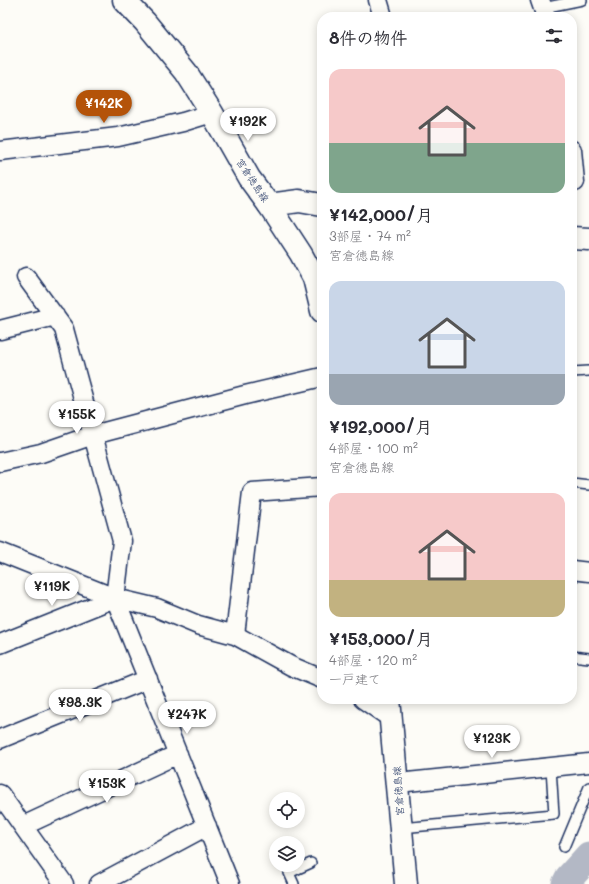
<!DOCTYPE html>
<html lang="ja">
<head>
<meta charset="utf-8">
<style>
  body { margin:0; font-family:Mali,"Klee One",sans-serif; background:#f2f2f3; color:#2b2b33; height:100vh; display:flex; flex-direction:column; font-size:15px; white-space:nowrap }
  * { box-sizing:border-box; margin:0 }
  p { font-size:13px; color:#7c7c81 }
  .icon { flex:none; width:22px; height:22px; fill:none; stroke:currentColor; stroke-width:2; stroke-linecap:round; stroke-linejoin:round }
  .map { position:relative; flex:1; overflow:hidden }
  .details { position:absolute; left:317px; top:12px; width:260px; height:692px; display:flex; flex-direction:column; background:#fff; border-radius:16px; box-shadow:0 2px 10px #0003 }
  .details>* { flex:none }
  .tools { position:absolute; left:269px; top:792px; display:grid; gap:8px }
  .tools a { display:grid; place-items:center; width:36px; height:36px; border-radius:50%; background:#fff; box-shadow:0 2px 10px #0003; font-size:20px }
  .price { position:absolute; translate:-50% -34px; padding:0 9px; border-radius:14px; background:#fff; color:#222; font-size:13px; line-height:26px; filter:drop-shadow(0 1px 2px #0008) }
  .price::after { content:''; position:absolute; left:50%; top:24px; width:12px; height:9px; margin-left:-6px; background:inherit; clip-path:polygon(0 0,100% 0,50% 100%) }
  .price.active { background:#b45309; color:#fff }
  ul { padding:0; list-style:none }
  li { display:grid; align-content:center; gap:8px; height:212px; padding:0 12px }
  li span { display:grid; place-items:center; height:124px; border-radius:12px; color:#555 }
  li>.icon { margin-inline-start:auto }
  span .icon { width:72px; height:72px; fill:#fffc; stroke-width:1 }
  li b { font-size:17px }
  h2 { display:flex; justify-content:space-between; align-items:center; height:48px; padding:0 12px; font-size:17px }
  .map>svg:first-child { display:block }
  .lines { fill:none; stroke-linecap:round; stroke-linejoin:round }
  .river { stroke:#b3b8c5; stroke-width:29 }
  .service-casing { stroke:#1b2f5e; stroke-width:12 }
  .minor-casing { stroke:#1b2f5e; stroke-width:21 }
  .tertiary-casing { stroke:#1b2f5e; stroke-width:25 }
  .secondary-casing { stroke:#1b2f5e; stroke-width:25 }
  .service { stroke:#fdfcf7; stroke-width:9 }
  .minor { stroke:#fdfcf7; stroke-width:18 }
  .tertiary { stroke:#fdfcf7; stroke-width:22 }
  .secondary { stroke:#fdfcf7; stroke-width:22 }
  .labels { text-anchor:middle; stroke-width:3; stroke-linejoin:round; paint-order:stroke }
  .street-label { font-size:10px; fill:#1b2f5e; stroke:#fdfcf7 }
</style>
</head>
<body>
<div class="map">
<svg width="589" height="884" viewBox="0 0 589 884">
  <rect width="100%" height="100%" fill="#fdfcf7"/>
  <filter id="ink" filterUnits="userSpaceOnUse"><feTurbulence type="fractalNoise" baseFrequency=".025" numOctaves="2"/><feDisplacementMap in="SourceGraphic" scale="8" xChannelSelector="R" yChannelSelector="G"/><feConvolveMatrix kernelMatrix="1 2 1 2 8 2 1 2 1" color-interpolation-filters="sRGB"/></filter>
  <g filter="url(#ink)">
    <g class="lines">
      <path class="river" d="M566 884 569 878 589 856"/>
      <g class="service-casing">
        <path id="service" d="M543 8 582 0
          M572 372 589 371
          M572 483 589 485
          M572 656 589 658
          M401 828 554 814 551 768
          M564 847 589 787
          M294 884 289 873 311 863"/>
      </g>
      <g class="minor-casing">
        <path id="minor" d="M378 0 383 17
          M540 0 546 17
          M572 150 575 182
          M0 151 118 137 183 122 212 113
          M26 277 64 329 122 541 115 598 230 884
          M0 330 55 316
          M0 462 41 453 93 435 245 395 322 377
          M0 552 115 598 157 608 198 625 235 635 291 666 322 679
          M572 570 589 572
          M235 635 252 492 322 487
          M0 644 115 598
          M363 699 392 719
          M0 739 148 679
          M398 783 589 763
          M0 794 64 884
          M23 826 178 754
          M99 884 207 826"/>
      </g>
      <g class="tertiary-casing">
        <path id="tertiary" d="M269 205 299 201 322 205
          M572 238 589 239"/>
      </g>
      <g class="secondary-casing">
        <path id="secondary" d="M124 0 145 22 186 72 212 113 249 178 269 205 301 254 314 278 322 311
          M389 699 406 884"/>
      </g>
      <use href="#service" class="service"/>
      <use href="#minor" class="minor"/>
      <use href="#tertiary" class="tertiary"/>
      <use href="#secondary" class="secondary"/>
    </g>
  </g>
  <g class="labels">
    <g class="street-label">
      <text transform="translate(253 180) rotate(56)" y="4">宮倉徳島線</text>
      <text transform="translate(398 791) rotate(-94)" y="4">宮倉徳島線</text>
    </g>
  </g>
</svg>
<div class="tools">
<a><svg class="icon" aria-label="locate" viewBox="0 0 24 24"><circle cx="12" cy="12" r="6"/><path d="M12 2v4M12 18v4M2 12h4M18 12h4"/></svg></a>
<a><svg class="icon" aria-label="layers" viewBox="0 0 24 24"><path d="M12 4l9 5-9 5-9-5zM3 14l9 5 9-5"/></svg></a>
</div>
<b class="price active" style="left:104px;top:124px">¥142K</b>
<b class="price" style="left:248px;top:142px">¥192K</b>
<b class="price" style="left:77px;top:435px">¥155K</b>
<b class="price" style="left:52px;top:607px">¥119K</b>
<b class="price" style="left:80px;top:723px">¥98.3K</b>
<b class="price" style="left:187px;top:735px">¥247K</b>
<b class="price" style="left:492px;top:759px">¥123K</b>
<b class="price" style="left:107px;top:804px">¥153K</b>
<section class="details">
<h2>8件の物件<svg class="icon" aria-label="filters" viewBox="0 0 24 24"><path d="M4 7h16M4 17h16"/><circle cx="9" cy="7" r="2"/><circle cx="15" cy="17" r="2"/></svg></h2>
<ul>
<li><span style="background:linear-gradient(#f6c9c9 60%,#7fa58c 0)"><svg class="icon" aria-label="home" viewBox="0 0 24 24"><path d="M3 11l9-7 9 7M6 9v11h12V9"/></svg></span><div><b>¥142,000/月</b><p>3部屋 · 74 m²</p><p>宮倉徳島線</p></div></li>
<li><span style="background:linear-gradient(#c9d6e8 75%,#9aa5b1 0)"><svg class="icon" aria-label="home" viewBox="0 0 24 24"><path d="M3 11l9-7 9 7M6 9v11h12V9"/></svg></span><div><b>¥192,000/月</b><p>4部屋 · 100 m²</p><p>宮倉徳島線</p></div></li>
<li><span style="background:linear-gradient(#f6c9c9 70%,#c2b280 0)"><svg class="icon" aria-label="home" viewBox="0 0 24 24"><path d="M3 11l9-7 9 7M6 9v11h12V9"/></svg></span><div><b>¥153,000/月</b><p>4部屋 · 120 m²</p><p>一戸建て</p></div></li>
</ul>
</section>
</div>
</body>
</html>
